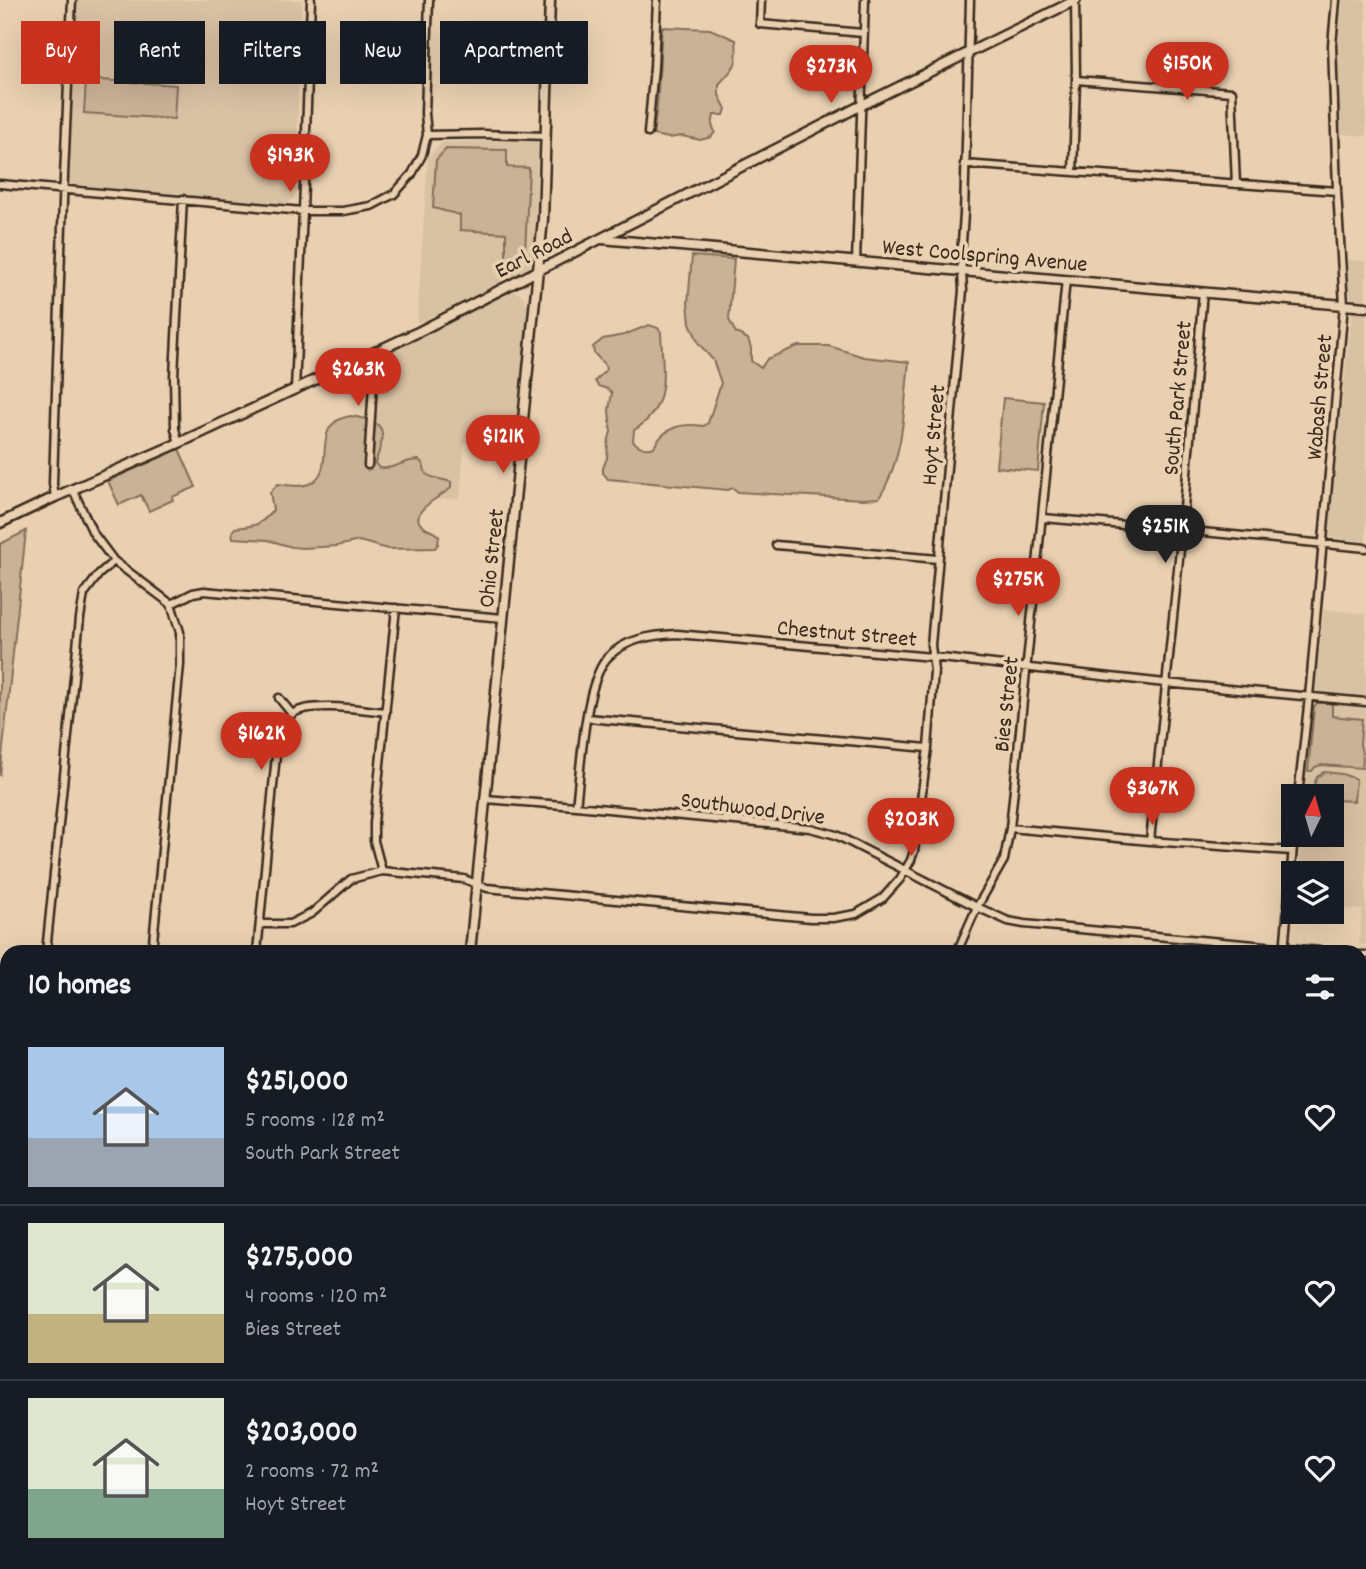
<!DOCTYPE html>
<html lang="en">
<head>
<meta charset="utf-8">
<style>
  body { margin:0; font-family:Dekko,sans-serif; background:#20242c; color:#f1f3f6; height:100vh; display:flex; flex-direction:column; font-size:26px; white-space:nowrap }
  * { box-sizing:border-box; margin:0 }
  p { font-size:23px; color:#9ea1a6 }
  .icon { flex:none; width:38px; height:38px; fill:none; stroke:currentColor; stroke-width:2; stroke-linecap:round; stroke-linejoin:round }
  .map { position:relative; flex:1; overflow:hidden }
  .details { position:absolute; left:0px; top:945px; width:1367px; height:625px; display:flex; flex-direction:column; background:#171b24; border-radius:21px 21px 0 0; box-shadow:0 7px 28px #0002 }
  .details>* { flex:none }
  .top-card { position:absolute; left:21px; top:21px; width:700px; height:63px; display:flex; gap:14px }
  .needle { width:46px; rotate:5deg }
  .tools { position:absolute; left:1281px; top:784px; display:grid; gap:14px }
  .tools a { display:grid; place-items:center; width:63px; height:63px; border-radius:0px; background:#171b24; box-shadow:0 7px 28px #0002; font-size:35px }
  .price { position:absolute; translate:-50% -60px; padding:0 16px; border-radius:24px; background:#c8321e; color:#fff; font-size:23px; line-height:46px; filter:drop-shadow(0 2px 4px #0008) }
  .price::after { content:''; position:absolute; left:50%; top:42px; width:21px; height:16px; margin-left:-10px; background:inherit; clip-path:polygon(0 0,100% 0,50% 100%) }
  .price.active { background:#222; color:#fff }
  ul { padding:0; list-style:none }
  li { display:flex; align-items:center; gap:21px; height:175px; padding:0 28px }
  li+li { border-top:2px solid #363941 }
  li span { display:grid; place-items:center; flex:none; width:196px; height:140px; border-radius:0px; color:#555 }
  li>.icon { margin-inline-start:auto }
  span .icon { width:84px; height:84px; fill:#fffc; stroke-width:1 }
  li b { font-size:30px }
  h2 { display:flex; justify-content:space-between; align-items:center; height:84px; padding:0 28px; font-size:30px }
  .pill { padding:0 24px; border-radius:0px; background:#171b24; box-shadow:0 7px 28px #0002; font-size:24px; line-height:63px }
  .pill.active { background:#c8321e; color:#fff }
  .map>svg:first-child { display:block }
  .built { fill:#d9c1a4 }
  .green { fill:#cab297; stroke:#826e5a; stroke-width:2 }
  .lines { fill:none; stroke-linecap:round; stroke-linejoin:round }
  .minor-casing { stroke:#3b2a1e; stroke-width:11 }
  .tertiary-casing { stroke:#3b2a1e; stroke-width:13 }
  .primary-casing { stroke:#3b2a1e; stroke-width:15 }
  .minor { stroke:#e9d0b1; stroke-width:6 }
  .tertiary { stroke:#e9d0b1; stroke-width:8 }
  .primary { stroke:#e9d0b1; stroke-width:10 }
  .labels { text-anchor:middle; stroke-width:7; stroke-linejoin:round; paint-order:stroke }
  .street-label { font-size:23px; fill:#3b2a1e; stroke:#e9d0b1 }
</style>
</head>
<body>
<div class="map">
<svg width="1366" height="1569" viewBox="0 0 1366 1569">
  <rect width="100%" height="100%" fill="#e9d0b1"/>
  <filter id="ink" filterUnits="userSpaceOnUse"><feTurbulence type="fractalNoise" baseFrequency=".0143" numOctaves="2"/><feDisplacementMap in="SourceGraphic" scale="14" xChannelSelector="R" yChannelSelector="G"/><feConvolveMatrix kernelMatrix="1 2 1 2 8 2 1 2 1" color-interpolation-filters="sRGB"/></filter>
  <g filter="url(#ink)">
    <path class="built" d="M75 0H302L295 187 298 189 294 198 287 203 280 204 69 184Z
      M1341 0H1366V136L1341 134 1336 74Z
      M535 140 538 144 535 231 531 264 528 270 421 322H417L428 157 443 142Z
      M1347 260 1366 261V302L1351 298 1348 290Z
      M507 292H516L524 297 528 306 517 438 469 434 464 447 460 498 367 505 377 357Z
      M1352 313 1366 314V542L1329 537 1335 459Z
      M1324 609 1366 614V945L1359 944 1362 910 1332 907V873H1298L1301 835H1332V796H1304Z
      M1360 961H1366V1252L1360 1251Z
      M1360 1264H1366V1429L1360 1485Z
      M1251 1563H1351L1350 1569H1250Z"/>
    <path class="green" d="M662 27 710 29 736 40C738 66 736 66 719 84V95L726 109 724 115H714L712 125 715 132 711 137 700 140 682 136 669 138 653 135 657 107Z
      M123 48 167 52 166 72 122 69Z
      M86 79 176 85 174 119 84 113Z
      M446 149 507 150V167L529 168 525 252C520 260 516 263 506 263V233L460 230V215L433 208 436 160Z
      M692 256 734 259 729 320 736 333 748 339 751 348V361L761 368 767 359 798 346H829L864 357 909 362C904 406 904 460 879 498L863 499 738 492 733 488 728 490 608 479 603 473V468L607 458 608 442 611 432 609 410 612 393 608 389 598 386 595 381 606 370 605 365 594 353 593 347 603 339 624 335 649 325 658 328 661 332C662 370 672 407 634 430L633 441C640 448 646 450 654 447 665 426 682 423 704 426L708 423 721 383 713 360 699 344 690 323 688 303Z
      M1003 398 1044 402 1038 471 996 467Z
      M350 416C387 421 387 430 375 463L379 468C395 470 402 460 419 460L423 464 426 474C433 479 443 479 451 482V488C442 496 404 513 424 527 429 531 434 531 439 536L438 544 435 548 388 549 359 541 337 546 303 548 292 547 268 540 233 538 232 532 235 528C255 526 260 526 273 510L270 492 278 484C288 485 301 488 311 483 338 469 308 423 350 416Z
      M179 449 196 487 172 497 173 500 149 511 141 495 119 505 108 481Z
      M26 531 0 776V544Z
      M1317 703H1330L1332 705V716L1362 719 1360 745 1363 757 1362 768 1321 765 1315 767 1312 771H1308L1314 707Z
      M1324 772 1342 774 1356 779 1354 801 1332 800V796L1318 795C1312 786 1314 777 1324 772Z
      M1360 963 1366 964V1013H1360Z
      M0 1384H7V1563H400V1569H0Z
      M522 1563H1251L1250 1569H521Z"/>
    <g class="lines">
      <g class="minor-casing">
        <path id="minor" d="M761 0 760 24 863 33
          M1076 80 1232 92 1236 184
          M648 133 654 67 657 0
          M427 135 483 134 545 136
          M964 164 1337 191
          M1073 172 1076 80 1075 0
          M0 184 303 211H343L371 206 394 194 412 174 422 155 427 135 425 113 429 0
          M856 262 865 0
          M295 390 303 211 311 0
          M179 443 175 429 174 376 183 199
          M368 465 375 352
          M73 490 93 533 114 561 171 604 193 593 204 591 503 618
          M55 497 53 484C58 323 64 161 72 0
          M1043 518 1182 530 1366 548
          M776 545 938 559
          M279 698 292 714
          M587 718 928 748
          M1298 796 1309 697 1344 305 1337 191 1332 45 1336 0
          M485 799 576 806 810 828 836 835 977 907 1008 921 1024 924 1331 952
          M576 806C581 769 584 685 607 658 624 639 652 635 677 634L932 657 1165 683 1366 702
          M1010 828 1150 841 1292 851
          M1150 841 1182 530 1203 292
          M382 871 374 841V823L396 608
          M260 924H290L312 913 351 879 382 871 464 879 487 888 811 918H833L856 914 883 898 900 879 911 860 914 851 928 748 934 671 931 645 963 290 961 256 964 214 970 0
          M46 952 80 618 84 594 99 574 114 561
          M152 952 180 665V632L171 604
          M257 952 276 755C278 742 281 723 292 714 311 701 364 710 386 712
          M957 952 977 907 1004 860 1010 828 1066 280
          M1284 952 1294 835
          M1360 955H1366
          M1360 1258 1366 1259"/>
      </g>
      <g class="tertiary-casing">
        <path id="tertiary" d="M602 239 1366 307
          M0 523 55 497 179 443 416 333 860 106 1076 0
          M470 952 543 219 550 0
          M408 1569V1563"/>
      </g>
      <g class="primary-casing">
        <path id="primary" d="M1363 1569 1366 1540"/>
      </g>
      <use href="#minor" class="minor"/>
      <use href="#tertiary" class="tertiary"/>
      <use href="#primary" class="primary"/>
    </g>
  </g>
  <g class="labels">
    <g class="street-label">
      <text transform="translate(533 252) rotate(-27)" y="8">Earl Road</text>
      <text transform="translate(985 254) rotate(5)" y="8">West Coolspring Avenue</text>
      <text transform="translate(1318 397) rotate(-85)" y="8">Wabash Street</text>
      <text transform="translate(1176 398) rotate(-85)" y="8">South Park Street</text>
      <text transform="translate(932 435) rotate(-85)" y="8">Hoyt Street</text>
      <text transform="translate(490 558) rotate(-84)" y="8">Ohio Street</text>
      <text transform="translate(847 632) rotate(5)" y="8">Chestnut Street</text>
      <text transform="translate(1005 704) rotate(-84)" y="8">Bies Street</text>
      <text transform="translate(753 807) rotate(7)" y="8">Southwood Drive</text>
    </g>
  </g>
</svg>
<div class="tools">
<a><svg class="needle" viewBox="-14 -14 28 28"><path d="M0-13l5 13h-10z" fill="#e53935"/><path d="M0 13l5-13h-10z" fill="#9ea1a6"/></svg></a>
<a><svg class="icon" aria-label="layers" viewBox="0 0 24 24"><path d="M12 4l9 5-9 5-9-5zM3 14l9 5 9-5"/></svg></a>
</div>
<b class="price" style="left:1187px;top:102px">$150K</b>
<b class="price" style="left:831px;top:105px">$273K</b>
<b class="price" style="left:290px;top:194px">$193K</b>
<b class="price" style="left:358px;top:408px">$263K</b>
<b class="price" style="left:503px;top:475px">$121K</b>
<b class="price active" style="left:1165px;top:565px">$251K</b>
<b class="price" style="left:1018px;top:618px">$275K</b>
<b class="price" style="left:261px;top:772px">$162K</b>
<b class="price" style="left:1152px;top:827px">$367K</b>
<b class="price" style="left:911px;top:858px">$203K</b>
<div class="top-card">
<a class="pill active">Buy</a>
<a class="pill">Rent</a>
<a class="pill">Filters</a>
<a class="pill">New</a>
<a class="pill">Apartment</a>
</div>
<section class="details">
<h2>10 homes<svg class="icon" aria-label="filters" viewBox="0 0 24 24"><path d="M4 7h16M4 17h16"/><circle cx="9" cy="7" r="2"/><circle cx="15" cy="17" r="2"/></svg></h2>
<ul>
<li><span style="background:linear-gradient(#a9c7e8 65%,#9aa5b1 0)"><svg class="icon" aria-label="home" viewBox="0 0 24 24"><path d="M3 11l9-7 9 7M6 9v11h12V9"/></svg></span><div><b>$251,000</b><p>5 rooms · 128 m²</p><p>South Park Street</p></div><svg class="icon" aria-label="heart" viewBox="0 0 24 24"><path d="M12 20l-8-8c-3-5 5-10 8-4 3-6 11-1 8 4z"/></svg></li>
<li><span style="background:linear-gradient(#dfe7d0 65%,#c2b280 0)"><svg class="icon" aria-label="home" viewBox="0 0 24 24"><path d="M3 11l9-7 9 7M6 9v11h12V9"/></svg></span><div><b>$275,000</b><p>4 rooms · 120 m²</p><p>Bies Street</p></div><svg class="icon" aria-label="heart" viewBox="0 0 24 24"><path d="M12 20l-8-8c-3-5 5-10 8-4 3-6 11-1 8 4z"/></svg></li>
<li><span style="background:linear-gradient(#dfe7d0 65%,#7fa58c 0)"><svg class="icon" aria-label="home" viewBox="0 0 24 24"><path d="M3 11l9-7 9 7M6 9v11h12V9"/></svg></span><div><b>$203,000</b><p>2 rooms · 72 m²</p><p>Hoyt Street</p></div><svg class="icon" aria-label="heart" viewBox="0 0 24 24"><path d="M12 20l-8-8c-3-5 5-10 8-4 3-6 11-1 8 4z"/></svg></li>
</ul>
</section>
</div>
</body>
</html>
